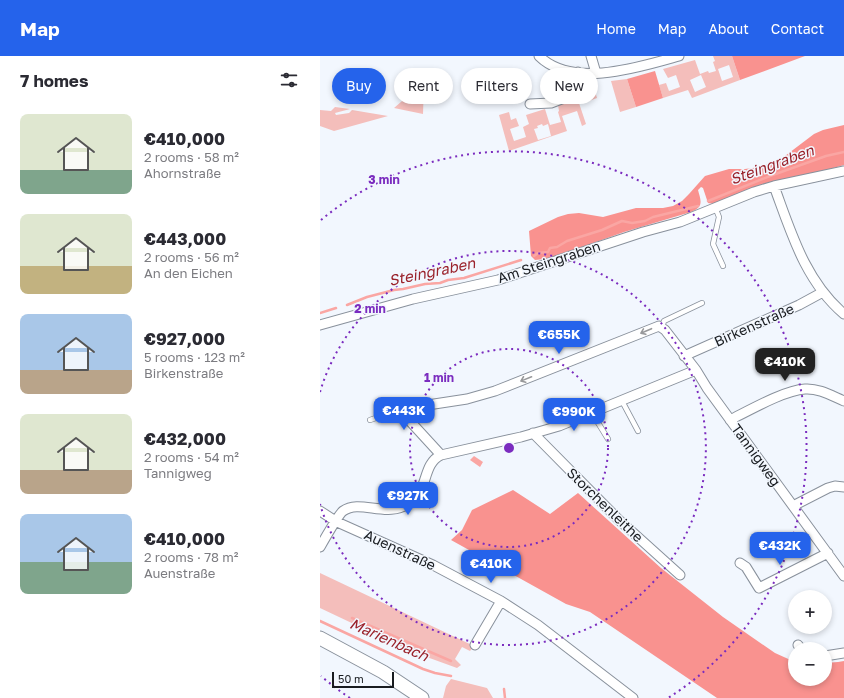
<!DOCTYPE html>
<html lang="en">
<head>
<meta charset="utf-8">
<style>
  body { margin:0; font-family:"Golos Text",sans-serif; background:#f7f7f7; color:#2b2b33; height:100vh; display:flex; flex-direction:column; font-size:15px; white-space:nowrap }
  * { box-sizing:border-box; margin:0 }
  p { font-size:13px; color:#7c7c81 }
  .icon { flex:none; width:22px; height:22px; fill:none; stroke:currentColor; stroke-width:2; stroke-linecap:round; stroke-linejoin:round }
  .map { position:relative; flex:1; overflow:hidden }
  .sheet { display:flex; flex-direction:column; background:#fff; width:320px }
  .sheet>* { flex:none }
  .hud { position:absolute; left:12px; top:12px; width:380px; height:36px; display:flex; gap:8px }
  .buttons { position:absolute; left:468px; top:534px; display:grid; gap:8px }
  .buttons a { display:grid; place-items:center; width:44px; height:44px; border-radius:50%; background:#fff; box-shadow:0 2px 6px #0003; font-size:20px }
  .scale { position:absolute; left:12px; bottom:10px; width:62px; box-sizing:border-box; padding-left:4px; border:2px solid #191c20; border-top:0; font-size:11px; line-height:14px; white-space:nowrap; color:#191c20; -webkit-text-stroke:3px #f2f7fe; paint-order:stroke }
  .price { position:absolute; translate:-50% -34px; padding:0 9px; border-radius:8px; background:#2563eb; color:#fff; font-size:13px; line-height:26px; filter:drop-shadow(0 1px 2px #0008) }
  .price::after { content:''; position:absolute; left:50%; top:24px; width:12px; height:9px; margin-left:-6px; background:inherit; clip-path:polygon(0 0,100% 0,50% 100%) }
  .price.selected { background:#222; color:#fff }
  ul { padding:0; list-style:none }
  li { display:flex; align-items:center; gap:12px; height:100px; padding:0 20px }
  li span { display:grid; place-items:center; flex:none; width:112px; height:80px; border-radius:8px; color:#555 }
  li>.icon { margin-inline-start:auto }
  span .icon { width:48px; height:48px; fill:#fffc; stroke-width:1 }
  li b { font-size:17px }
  h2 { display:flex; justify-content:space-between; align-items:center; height:48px; padding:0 20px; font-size:17px }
  .pill { padding:0 14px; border-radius:18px; background:#fff; box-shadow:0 2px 6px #0003; font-size:14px; line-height:36px }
  .pill.selected { background:#2563eb; color:#fff }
  header { display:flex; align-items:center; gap:24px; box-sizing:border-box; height:56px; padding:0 20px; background:#2563eb; color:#fff }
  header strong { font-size:19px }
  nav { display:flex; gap:22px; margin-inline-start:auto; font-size:14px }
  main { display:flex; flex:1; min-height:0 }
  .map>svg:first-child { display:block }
  .green { fill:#f4bebb; fill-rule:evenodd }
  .forest { fill:#f9928f }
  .water { fill:#faa6a3 }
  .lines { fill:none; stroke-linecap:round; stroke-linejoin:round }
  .stream { stroke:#faa6a3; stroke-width:2.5 }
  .lane-casing { stroke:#89919c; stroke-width:6 }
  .street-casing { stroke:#89919c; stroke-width:11 }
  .secondary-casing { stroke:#89919c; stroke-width:15 }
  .lane { stroke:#fff; stroke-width:4.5 }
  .street { stroke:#fff; stroke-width:9 }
  .secondary { stroke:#fff; stroke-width:13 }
  .oneway { stroke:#98999b }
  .ring { fill:none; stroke:#7b2cbf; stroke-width:2; stroke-dasharray:2 4 }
  .labels { text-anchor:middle; stroke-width:3; stroke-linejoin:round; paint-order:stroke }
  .street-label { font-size:14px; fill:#191c20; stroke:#f2f7fe }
  .water-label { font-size:15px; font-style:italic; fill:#9a222b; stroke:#f2f7fe }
  .centre { fill:#7b2cbf; stroke:#f2f7fe; stroke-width:2 }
  .ring-label { font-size:12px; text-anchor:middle; font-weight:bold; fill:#7b2cbf; stroke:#f2f7fe; stroke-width:3; stroke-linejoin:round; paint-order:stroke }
</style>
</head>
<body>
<header>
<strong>Map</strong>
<nav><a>Home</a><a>Map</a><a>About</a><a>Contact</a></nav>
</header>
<main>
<section class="sheet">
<h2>7 homes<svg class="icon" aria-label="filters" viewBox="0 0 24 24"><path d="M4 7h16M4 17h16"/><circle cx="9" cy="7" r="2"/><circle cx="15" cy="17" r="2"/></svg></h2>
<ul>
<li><span style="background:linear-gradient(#dfe7d0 70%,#7fa58c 0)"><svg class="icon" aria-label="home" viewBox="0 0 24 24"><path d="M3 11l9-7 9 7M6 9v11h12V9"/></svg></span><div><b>€410,000</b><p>2 rooms · 58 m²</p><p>Ahornstraße</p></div></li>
<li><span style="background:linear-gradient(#dfe7d0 65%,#c2b280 0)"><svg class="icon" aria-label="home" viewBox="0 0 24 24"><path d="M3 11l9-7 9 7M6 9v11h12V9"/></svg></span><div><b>€443,000</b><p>2 rooms · 56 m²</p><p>An den Eichen</p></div></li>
<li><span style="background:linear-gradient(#a9c7e8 70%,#b9a48a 0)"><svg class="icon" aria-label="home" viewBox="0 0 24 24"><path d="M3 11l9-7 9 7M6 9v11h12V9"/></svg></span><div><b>€927,000</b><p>5 rooms · 123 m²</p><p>Birkenstraße</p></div></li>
<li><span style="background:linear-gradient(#dfe7d0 70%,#b9a48a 0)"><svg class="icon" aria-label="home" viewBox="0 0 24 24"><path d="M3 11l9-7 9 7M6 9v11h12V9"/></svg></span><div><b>€432,000</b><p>2 rooms · 54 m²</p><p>Tannigweg</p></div></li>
<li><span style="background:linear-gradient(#a9c7e8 60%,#7fa58c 0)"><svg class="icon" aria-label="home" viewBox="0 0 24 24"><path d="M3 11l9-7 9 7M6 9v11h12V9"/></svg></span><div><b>€410,000</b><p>2 rooms · 78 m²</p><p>Auenstraße</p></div></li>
</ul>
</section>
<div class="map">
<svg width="524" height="642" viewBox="0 0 524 642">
  <rect width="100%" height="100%" fill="#f2f7fe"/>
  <path class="green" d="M393 0H412L420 24 372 42 368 34 343 42 339 29 346 27 349 35 360 31 356 19 348 22 343 13 375 4 380 18 388 15 389 17 396 15 393 6 395 5ZM409 9 413 21 402 25 398 13ZM381 19 386 31 375 36 370 24Z
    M307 23 316 51 300 56 291 25Z
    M264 25H272L277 42 266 46 262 33 265 32Z
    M104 26 103 58 74 52Z
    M254 32 266 68 262 70 257 55 242 60 247 75 189 95 179 59 189 56 191 64 196 62 199 70 190 73 194 85 206 81 203 71 209 68 206 59 225 53 230 69 241 66 238 56 239 55 238 49 248 44 253 47 256 43 251 39ZM222 68 223 70 228 68 231 80 218 84 214 73 218 72 217 70Z
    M15 51 30 53 15 57 16 59 29 57 32 54 68 60 14 75 0 70V54L11 55Z
    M0 517 154 590 150 595 142 591 135 603 141 609 137 612 93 596 0 552Z
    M131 623 167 632 173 642H123L126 630Z"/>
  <path class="forest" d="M412 0H485L420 24Z
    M335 15 343 42 316 51 307 23Z
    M524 69V109L496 117 454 126 394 148 388 147 383 132 381 131 378 134C381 145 384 151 371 156L304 176 237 200 225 203 215 204 211 200 209 175 238 161 248 158 259 157 283 161 316 152H343L353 150 362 145 369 138 385 120 409 113H425L440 111 461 103 494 78 503 74Z
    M193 434 230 458 258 437 341 512 403 561 455 597 475 606V623H505V607L518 606 524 605V642H397L270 556 246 548 131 484 142 474 152 454Z"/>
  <path class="water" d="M154 400 163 406 160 411 150 404Z"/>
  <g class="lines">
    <path class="stream" d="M388 145 450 120 506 100 524 96
      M214 200 218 197 228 196 230 192 237 191 247 185 282 174 302 165 312 167 325 165 333 161 378 150
      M27 249 47 241 74 234 83 233 105 228 120 227 128 224 144 222 201 204
      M0 257 16 252
      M32 562 131 605
      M0 565 103 613 115 617 131 620
      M184 633 185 642"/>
    <g class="lane-casing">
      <path id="lane" d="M395 151 399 161 393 188 403 210
        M342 271 344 265 382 247
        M302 345 318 375
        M272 357 288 383
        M50 364 79 354H87"/>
    </g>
    <g class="street-casing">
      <path id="street" d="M219 0C252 33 320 11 359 0
        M271 0 276 17
        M210 48 231 47 244 42 258 16
        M454 130C471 176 485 225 524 258
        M0 269 93 243 178 224 323 176 360 166 434 136 454 130 524 115
        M364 300 479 249 503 236
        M410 364C430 354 465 334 485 333 499 332 512 340 524 345
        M213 377 299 464 360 519
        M121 399 88 363 85 356 88 352 147 343 175 335 339 270 345 274 376 314 387 332 524 520
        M473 450 508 432 515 430 524 431
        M0 455 17 466 113 509 181 545 218 569 313 642
        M0 491C4 484 19 458 23 455 41 442 67 464 91 446 109 433 102 408 121 399L201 381 239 370 376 314
        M420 507 426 511 439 532 508 497
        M155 589 181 545
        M478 589 481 593
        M505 600 524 597"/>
    </g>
    <g class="secondary-casing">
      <path id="secondary" d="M0 582 63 616 102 642"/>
    </g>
    <use href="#lane" class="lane"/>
    <use href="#street" class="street"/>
    <use href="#secondary" class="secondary"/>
  </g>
  <defs><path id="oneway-shaft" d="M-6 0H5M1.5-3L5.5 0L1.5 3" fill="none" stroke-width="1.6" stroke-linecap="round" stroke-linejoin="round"/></defs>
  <g class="oneway">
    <use href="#oneway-shaft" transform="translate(326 275) rotate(157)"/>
    <use href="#oneway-shaft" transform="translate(206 323) rotate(158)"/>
  </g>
  <g class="ring">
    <circle cx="189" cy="392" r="99"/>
    <path d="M0 336A197 197 0 1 1 0 448"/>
    <path d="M30 642A296 296 0 0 1 1 620M1 164A296 296 0 1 1 348 642"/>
  </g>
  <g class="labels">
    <g class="street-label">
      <text transform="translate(229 206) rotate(-18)" y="5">Am Steingraben</text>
      <text transform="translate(434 269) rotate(-24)" y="5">Birkenstraße</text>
      <text transform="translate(436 399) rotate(54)" y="5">Tannigweg</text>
      <text transform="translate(285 449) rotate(44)" y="5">Storchenleithe</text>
      <text transform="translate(80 494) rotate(25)" y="5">Auenstraße</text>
    </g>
    <g class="water-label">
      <text transform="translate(452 109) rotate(-20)" y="5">Steingraben</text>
      <text transform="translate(112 216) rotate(-12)" y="5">Steingraben</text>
      <text transform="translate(69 584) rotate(24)" y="5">Marienbach</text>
    </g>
  </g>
  <circle cx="189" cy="392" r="6" class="centre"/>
  <g class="ring-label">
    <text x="64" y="128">3 min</text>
    <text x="50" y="257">2 min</text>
    <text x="119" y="326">1 min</text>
  </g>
</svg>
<div class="buttons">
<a>+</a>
<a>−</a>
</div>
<div class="scale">50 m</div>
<b class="price" style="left:239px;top:299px">€655K</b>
<b class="price selected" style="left:465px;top:326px">€410K</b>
<b class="price" style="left:84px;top:375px">€443K</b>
<b class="price" style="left:254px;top:376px">€990K</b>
<b class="price" style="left:88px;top:460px">€927K</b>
<b class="price" style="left:460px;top:510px">€432K</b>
<b class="price" style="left:171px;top:528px">€410K</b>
<div class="hud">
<a class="pill selected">Buy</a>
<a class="pill">Rent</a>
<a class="pill">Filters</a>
<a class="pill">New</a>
</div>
</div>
</main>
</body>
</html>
